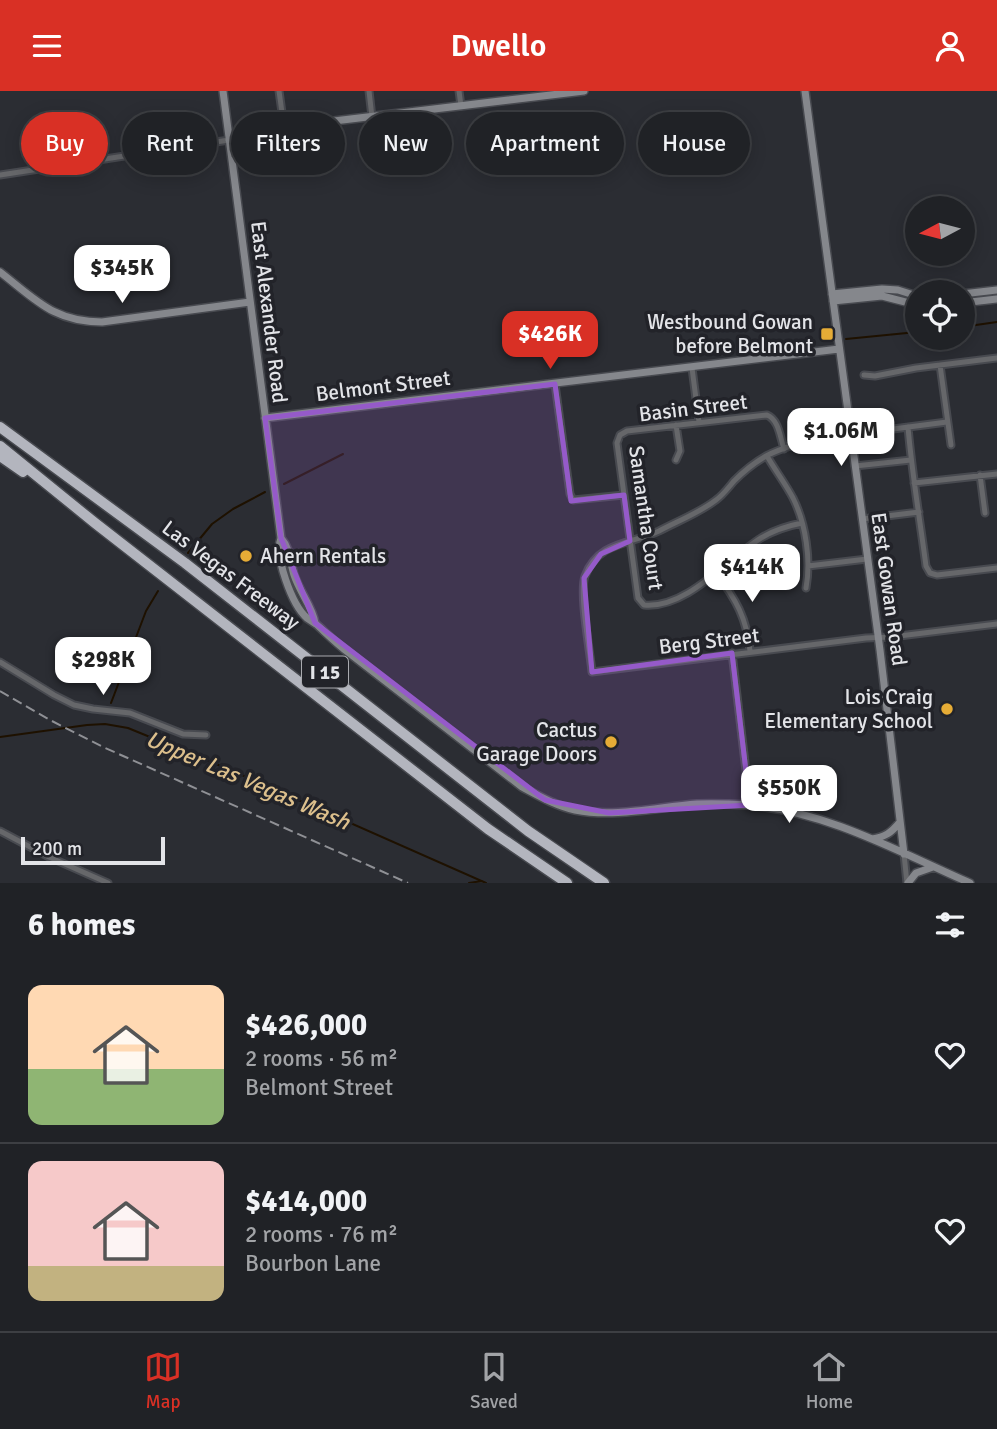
<!DOCTYPE html>
<html lang="en">
<head>
<meta charset="utf-8">
<style>
  body { margin:0; font-family:Signika,sans-serif; background:#282a2e; color:#f1f3f6; height:100vh; display:flex; flex-direction:column; font-size:26px; white-space:nowrap }
  * { box-sizing:border-box; margin:0 }
  p { font-size:23px; color:#a2a4a7 }
  .icon { flex:none; width:38px; height:38px; fill:none; stroke:currentColor; stroke-width:2; stroke-linecap:round; stroke-linejoin:round }
  .map { position:relative; height:792px; overflow:hidden }
  .side { display:flex; flex-direction:column; background:#202226; flex:1 }
  .side>* { flex:none }
  .banner { position:absolute; left:21px; top:21px; width:956px; height:63px; display:flex; gap:14px }
  .needle { width:46px; rotate:263deg }
  .fabs { position:absolute; left:905px; top:105px; display:grid; gap:14px }
  .fabs a { display:grid; place-items:center; width:70px; height:70px; border-radius:50%; background:#202226; box-shadow:0 4px 18px #0003,0 0 0 2px #3d3f43; font-size:35px }
  .scale { position:absolute; left:21px; bottom:18px; width:144px; box-sizing:border-box; padding-left:7px; border:4px solid #e3e4e8; border-top:0; font-size:19px; line-height:24px; white-space:nowrap; color:#e3e4e8; -webkit-text-stroke:5px #222329; paint-order:stroke }
  .price { position:absolute; translate:-50% -60px; padding:0 16px; border-radius:14px; background:#fff; color:#222; font-size:23px; line-height:46px; filter:drop-shadow(0 2px 4px #0008) }
  .price::after { content:''; position:absolute; left:50%; top:42px; width:21px; height:16px; margin-left:-10px; background:inherit; clip-path:polygon(0 0,100% 0,50% 100%) }
  .price.active { background:#d93025; color:#fff }
  ul { padding:0; list-style:none }
  li { display:flex; align-items:center; gap:21px; height:175px; padding:0 28px }
  li+li { border-top:2px solid #3d3f43 }
  li span { display:grid; place-items:center; flex:none; width:196px; height:140px; border-radius:14px; color:#555 }
  li>.icon { margin-inline-start:auto }
  span .icon { width:84px; height:84px; fill:#fffc; stroke-width:1 }
  li b { font-size:30px }
  h2 { display:flex; justify-content:space-between; align-items:center; height:84px; padding:0 28px; font-size:30px }
  .pill { padding:0 24px; border-radius:32px; background:#202226; box-shadow:0 4px 18px #0003,0 0 0 2px #3d3f43; font-size:24px; line-height:63px }
  .pill.active { background:#d93025; color:#fff }
  header { display:flex; justify-content:space-between; align-items:center; height:91px; padding:0 28px; background:#d93025; color:#fff; font-size:32px; font-weight:600 }
  .tab-bar { display:flex; justify-content:space-around; align-items:center; height:98px; border-top:2px solid #3d3f43; background:#202226; font-size:19px; color:#a2a4a7 }
  .tab-bar a { display:grid; justify-items:center; gap:4px }
  .tab-bar .active { color:#d93025 }
  .map>svg:first-child { display:block }
  .lines { fill:none; stroke-linecap:round; stroke-linejoin:round }
  .stream { stroke:#1e1100; stroke-width:2 }
  .street-casing { stroke:#484a50; stroke-width:9 }
  .secondary-casing { stroke:#484a50; stroke-width:10 }
  .highway-casing { stroke:#484a50; stroke-width:13 }
  .street { stroke:#66676a; stroke-width:5 }
  .secondary { stroke:#85878c; stroke-width:7 }
  .highway { stroke:#b3b5be; stroke-width:10 }
  .rail { stroke:#8f9095; stroke-width:2; stroke-dasharray:10 5; stroke-linecap:butt }
  .marked { fill:#955ac9; fill-opacity:0.2; stroke:#955ac9; stroke-width:5; stroke-linejoin:round }
  .poi-dot { fill:#e6ac36; stroke:#222329; stroke-width:2.5 }
  .labels { text-anchor:middle; stroke-width:7; stroke-linejoin:round; paint-order:stroke }
  .shield { fill:#222329; stroke:#a9aaaf; stroke-width:2 }
  .shield-label { font-size:19px; font-weight:bold; fill:#e3e4e8 }
  .street-label { font-size:21px; fill:#e3e4e8; stroke:#222329 }
  .poi-label { font-size:21px; fill:#e3e4e8; stroke:#222329; text-anchor:end }
  .water-label { font-size:23px; font-style:italic; fill:#dcbf8c; stroke:#222329 }
</style>
</head>
<body>
<header><svg class="icon" aria-label="menu" viewBox="0 0 24 24"><path d="M4 6h16M4 12h16M4 18h16"/></svg>Dwello<svg class="icon" aria-label="person" viewBox="0 0 24 24"><circle cx="12" cy="8" r="4"/><path d="M4 21q1-7 8-7t8 7"/></svg></header>
<div class="map">
<svg width="997" height="792" viewBox="0 0 997 792">
  <rect width="100%" height="100%" fill="#2b2d33"/>
  <g class="lines">
    <path class="stream" d="M962 236 997 231
      M846 248 917 241
      M284 393 343 363
      M188 462 212 433 233 418 265 401
      M111 612 146 520 158 500
      M0 646 87 634 105 633 128 637 233 680 486 792
      M469 792 482 790"/>
    <g class="street-casing">
      <path id="street" d="M279 0 284 36
        M369 0 372 26
        M459 0 461 15
        M0 84 229 49
        M940 274 951 354
        M692 277 699 331
        M864 284 875 285 916 277 997 267
        M555 293 570 403 573 409 624 404
        M908 336C912 383 920 429 926 475L930 482 937 484 997 477
        M850 338C824 346 792 352 768 364 755 371 744 380 734 390 728 397 723 404 716 409 699 422 678 430 659 440 632 453 598 450 585 485 579 502 590 560 592 581L866 547 891 546 997 533
        M870 341 947 331
        M784 358C780 346 779 329 767 324L627 340 620 344 617 352 638 507 644 514C687 518 727 468 761 447 774 439 787 435 802 432
        M767 365C775 379 785 392 793 407 806 433 811 469 806 497
        M676 369 680 360 676 334
        M855 375 911 369
        M980 384 985 422
        M914 392 997 383
        M862 428 919 421
        M808 475 867 468
        M716 482C736 508 747 528 750 560
        M732 562 750 714
        M0 571 54 604 74 614 93 618 130 622 183 643 206 644
        M0 740 49 766 108 792
        M904 763 907 792"/>
    </g>
    <g class="secondary-casing">
      <path id="secondary" d="M223 0 281 447C274 465 292 514 307 527 310 529 313 531 316 533 327 543 337 553 349 562L522 696C539 705 556 715 575 719 615 727 657 716 697 713 714 712 733 713 750 714 828 721 899 761 970 792
        M805 0 880 559 904 763
        M229 49C248 46 265 39 284 36L584 0
        M0 181C36 209 54 231 102 231L250 211
        M832 203 882 198 898 199 917 205
        M962 203 997 199
        M833 210 882 205 917 214
        M962 212 997 208
        M265 327 839 258
        M281 447C290 457 290 471 294 484 299 500 313 517 315 532
        M872 748C885 746 891 742 900 731
        M908 792 916 782 933 776"/>
    </g>
    <g class="highway-casing">
      <path id="highway" d="M0 336 185 472 528 740 604 792
        M0 355 95 432 488 738 567 792
        M0 365 23 381"/>
    </g>
    <use href="#street" class="street"/>
    <use href="#secondary" class="secondary"/>
    <use href="#highway" class="highway"/>
    <path class="rail" d="M0 600 50 629 103 656 408 792"/>
  </g>
  <path class="marked" d="M555 293 571 410 624 404 630 450 601 463 584 487 592 581 732 562 750 714 609 722 545 709 315 532 281 447 265 327Z"/>
  <g class="poi-dot">
    <rect x="820" y="236" width="14" height="14" rx="3.5"/>
    <circle cx="246" cy="465" r="7"/>
    <circle cx="947" cy="618" r="7"/>
    <circle cx="611" cy="651" r="7"/>
  </g>
  <g class="labels">
    <rect class="shield" x="302" y="565.5" width="46" height="31" rx="5"/>
    <g class="shield-label">
      <text x="325" y="588">I 15</text>
    </g>
    <g class="street-label">
      <text transform="translate(269 221) rotate(83)" y="7">East Alexander Road</text>
      <text transform="translate(383 295) rotate(-7)" y="7">Belmont Street</text>
      <text transform="translate(693 317) rotate(-7)" y="7">Basin Street</text>
      <text transform="translate(646 427) rotate(82)" y="7">Samantha Court</text>
      <text transform="translate(231 484) rotate(37)" y="7">Las Vegas Freeway</text>
      <text transform="translate(889 498) rotate(82)" y="7">East Gowan Road</text>
      <text transform="translate(709 550) rotate(-7)" y="7">Berg Street</text>
    </g>
    <g class="poi-label">
      <text x="813" y="238">Westbound Gowan<tspan x="813" dy="24">before Belmont</tspan></text>
      <text x="260" y="472" text-anchor="start">Ahern Rentals</text>
      <text x="933" y="613">Lois Craig<tspan x="933" dy="24">Elementary School</tspan></text>
      <text x="597" y="646">Cactus<tspan x="597" dy="24">Garage Doors</tspan></text>
    </g>
    <g class="water-label">
      <text transform="translate(248 689) rotate(23)" y="8">Upper Las Vegas Wash</text>
    </g>
  </g>
</svg>
<div class="fabs">
<a><svg class="needle" viewBox="-14 -14 28 28"><path d="M0-13l5 13h-10z" fill="#e53935"/><path d="M0 13l5-13h-10z" fill="#a2a4a7"/></svg></a>
<a><svg class="icon" aria-label="locate" viewBox="0 0 24 24"><circle cx="12" cy="12" r="6"/><path d="M12 2v4M12 18v4M2 12h4M18 12h4"/></svg></a>
</div>
<div class="scale">200 m</div>
<b class="price" style="left:122px;top:214px">$345K</b>
<b class="price active" style="left:550px;top:280px">$426K</b>
<b class="price" style="left:841px;top:377px">$1.06M</b>
<b class="price" style="left:752px;top:513px">$414K</b>
<b class="price" style="left:103px;top:606px">$298K</b>
<b class="price" style="left:789px;top:734px">$550K</b>
<div class="banner">
<a class="pill active">Buy</a>
<a class="pill">Rent</a>
<a class="pill">Filters</a>
<a class="pill">New</a>
<a class="pill">Apartment</a>
<a class="pill">House</a>
</div>
</div>
<section class="side">
<h2>6 homes<svg class="icon" aria-label="filters" viewBox="0 0 24 24"><path d="M4 7h16M4 17h16"/><circle cx="9" cy="7" r="2"/><circle cx="15" cy="17" r="2"/></svg></h2>
<ul>
<li><span style="background:linear-gradient(#ffd9b3 60%,#8fb573 0)"><svg class="icon" aria-label="home" viewBox="0 0 24 24"><path d="M3 11l9-7 9 7M6 9v11h12V9"/></svg></span><div><b>$426,000</b><p>2 rooms · 56 m²</p><p>Belmont Street</p></div><svg class="icon" aria-label="heart" viewBox="0 0 24 24"><path d="M12 20l-8-8c-3-5 5-10 8-4 3-6 11-1 8 4z"/></svg></li>
<li><span style="background:linear-gradient(#f6c9c9 75%,#c2b280 0)"><svg class="icon" aria-label="home" viewBox="0 0 24 24"><path d="M3 11l9-7 9 7M6 9v11h12V9"/></svg></span><div><b>$414,000</b><p>2 rooms · 76 m²</p><p>Bourbon Lane</p></div><svg class="icon" aria-label="heart" viewBox="0 0 24 24"><path d="M12 20l-8-8c-3-5 5-10 8-4 3-6 11-1 8 4z"/></svg></li>
</ul>
</section>
<nav class="tab-bar">
<a class="active"><svg class="icon" aria-label="map" viewBox="0 0 24 24"><path d="M3 6l6-2 6 2 6-2v14l-6 2-6-2-6 2zM9 4v14M15 6v14"/></svg>Map</a>
<a><svg class="icon" aria-label="saved" viewBox="0 0 24 24"><path d="M7 4h10v16l-5-4-5 4z"/></svg>Saved</a>
<a><svg class="icon" aria-label="home" viewBox="0 0 24 24"><path d="M3 11l9-7 9 7M6 9v11h12V9"/></svg>Home</a>
</nav>
</body>
</html>
